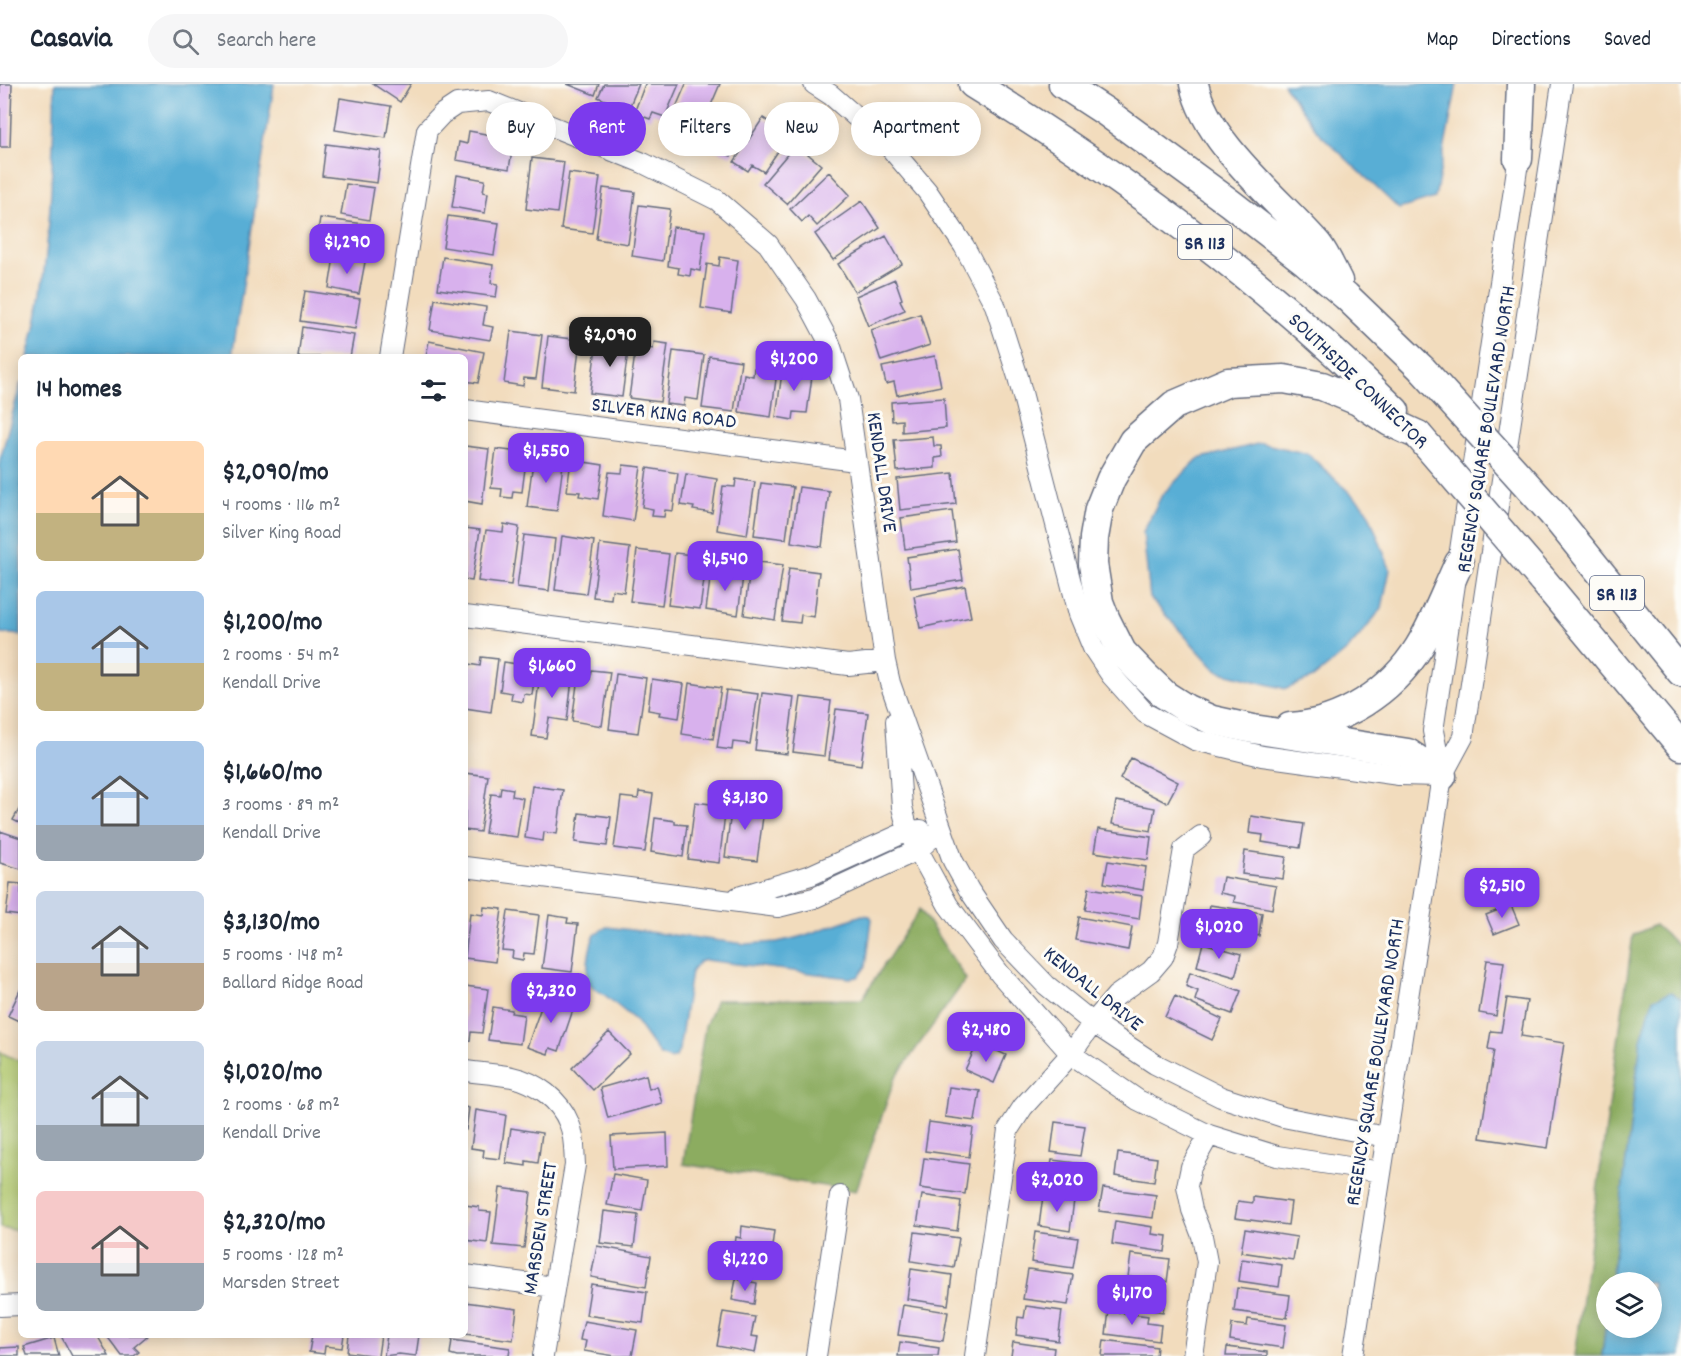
<!DOCTYPE html>
<html lang="en">
<head>
<meta charset="utf-8">
<style>
  body { margin:0; font-family:Dekko,sans-serif; background:#f6f6f7; color:#1f2937; height:100vh; display:flex; flex-direction:column; font-size:22px; white-space:nowrap }
  * { box-sizing:border-box; margin:0 }
  p { font-size:20px; color:#747a83 }
  .icon { flex:none; width:33px; height:33px; fill:none; stroke:currentColor; stroke-width:2; stroke-linecap:round; stroke-linejoin:round }
  .map { position:relative; flex:1; overflow:hidden }
  .drawer { position:absolute; left:18px; top:270px; width:450px; height:984px; display:flex; flex-direction:column; background:#fff; border-radius:9px; box-shadow:0 3px 15px #0003 }
  .drawer>* { flex:none }
  .guide { position:absolute; left:486px; top:18px; width:570px; height:54px; display:flex; gap:12px }
  .fabs { position:absolute; left:1596px; top:1188px; display:grid; gap:12px }
  .fabs a { display:grid; place-items:center; width:66px; height:66px; border-radius:50%; background:#fff; box-shadow:0 3px 15px #0003; font-size:30px }
  .price { position:absolute; translate:-50% -51px; padding:0 14px; border-radius:12px; background:#7c3aed; color:#fff; font-size:20px; line-height:39px; filter:drop-shadow(0 2px 3px #0008) }
  .price::after { content:''; position:absolute; left:50%; top:36px; width:18px; height:14px; margin-left:-9px; background:inherit; clip-path:polygon(0 0,100% 0,50% 100%) }
  .price.active { background:#222; color:#fff }
  ul { padding:0; list-style:none }
  li { display:flex; align-items:center; gap:18px; height:150px; padding:0 18px }
  li span { display:grid; place-items:center; flex:none; width:168px; height:120px; border-radius:9px; color:#555 }
  li>.icon { margin-inline-start:auto }
  span .icon { width:72px; height:72px; fill:#fffc; stroke-width:1 }
  li b { font-size:26px }
  h2 { display:flex; justify-content:space-between; align-items:center; height:72px; padding:0 18px; font-size:26px }
  .tag { padding:0 21px; border-radius:27px; background:#fff; box-shadow:0 3px 15px #0003; font-size:21px; line-height:54px }
  .tag.active { background:#7c3aed; color:#fff }
  header { display:flex; align-items:center; gap:36px; box-sizing:border-box; height:84px; padding:0 30px; background:#fff; border-bottom:2px solid #e0e1e3 }
  header strong { font-size:28px }
  nav { display:flex; gap:33px; margin-inline-start:auto; font-size:21px }
  .search { width:420px; height:54px; background:#f6f6f7; display:flex; align-items:center; gap:15px; box-sizing:border-box; padding:0 21px; border-radius:33px; color:#747a83; font-size:22px }
  .map>svg:first-child { display:block }
  .green { fill:#b0c76c; stroke:#667b65; stroke-width:1.5 }
  .forest { fill:#8cac60; stroke:#546e5f; stroke-width:1.5 }
  .water { fill:#59aed5; stroke:#3a6e9a; stroke-width:1.5 }
  .building { fill:#d8b1ed }
  .lines { fill:none; stroke-linecap:round; stroke-linejoin:round }
  .minor-casing { stroke:#666c7f; stroke-width:22 }
  .highway-casing { stroke:#666c7f; stroke-width:31 }
  .minor { stroke:#fff; stroke-width:20 }
  .highway { stroke:#fff; stroke-width:28 }
  .highway-bridge-casing { stroke:#666c7f; stroke-width:31; stroke-linecap:butt }
  .highway-bridge { stroke:#fff; stroke-width:28 }
  .labels { text-anchor:middle; stroke-width:6; stroke-linejoin:round; paint-order:stroke }
  .shield { fill:#fdfcf7; stroke:#5f6c8c; stroke-width:1.5 }
  .shield-label { font-size:20px; font-weight:bold; fill:#1b2f5e }
  .street-label { font-size:21px; fill:#1b2f5e; stroke:#fdfcf7 }
</style>
</head>
<body>
<header>
<strong>Casavia</strong>
<div class="search"><svg class="icon" aria-label="search" viewBox="0 0 24 24"><circle cx="10" cy="10" r="6"/><path d="M15 15l6 6"/></svg>Search here</div>
<nav><a>Map</a><a>Directions</a><a>Saved</a></nav>
</header>
<div class="map">
<svg width="1681" height="1272" viewBox="0 0 1681 1272">
  <rect width="100%" height="100%" fill="#fdfcf7"/>
  <filter id="ink" filterUnits="userSpaceOnUse"><feTurbulence type="fractalNoise" baseFrequency=".0167" numOctaves="2"/><feDisplacementMap in="SourceGraphic" scale="12" xChannelSelector="R" yChannelSelector="G"/><feConvolveMatrix kernelMatrix="1 2 1 2 8 2 1 2 1" color-interpolation-filters="sRGB"/></filter>
  <filter id="wash" filterUnits="userSpaceOnUse"><feTurbulence type="fractalNoise" baseFrequency=".008" numOctaves="4" result="noise"/><feDisplacementMap in="SourceGraphic" scale="24" xChannelSelector="R" yChannelSelector="G"/><feGaussianBlur stdDeviation="1.35" result="paint"/><feColorMatrix in="noise" values="0 0 0 0 0 0 0 0 0 0 0 0 0 0 0 0 0 1.4 0 .05"/><feComposite in="paint" operator="in"/></filter>
  <g filter="url(#wash)">
    <rect width="100%" height="100%" fill="#f2dcbd"/>
    <path class="green" d="M0 968 21 978V1147L0 1144Z"/>
    <path class="forest" d="M920 825 966 895 895 994 856 1107 683 1080 705 942 716 916 862 915Z
      M1655 841 1681 864V915L1671 908 1641 956 1611 1198H1606V1238L1602 1272H1574L1633 851Z"/>
    <path class="water" d="M55 0H274L232 273H28C51 185 52 91 55 0Z
      M1283 0H1457L1435 114 1399 125 1318 48Z
      M21 298V551L0 549V376Z
      M1261 359 1308 370 1367 425 1390 485 1382 524 1363 548 1345 568 1313 594 1286 605 1217 587 1150 514 1143 448 1162 411 1198 375Z
      M862 831 870 832 872 835 866 882 858 893 850 894 705 876 699 878 691 888 679 966 676 973 671 975 660 971 635 936 606 912 588 900C586 890 589 860 595 851 598 847 603 845 607 843L746 860 777 858 800 853Z
      M1671 908 1681 915V1272H1602L1606 1238V1244H1652V1198H1611L1641 956 1653 915Z"/>
    <g id="blocks">
      <path class="building" d="M0 0H12L10 63H0Z
        M373 0H411L400 18Z
        M567 0H599L595 11Z
        M604 0H639L628 26 598 13Z
        M645 0H679L665 33 653 29 650 35 634 29Z
        M686 0H720L697 54 668 42Z
        M340 14 391 22 386 54 335 46Z
        M715 27 736 36 734 41 742 45 731 72 702 60Z
        M763 34 789 51 764 88 752 81 748 87 734 78Z
        M469 47 514 55 509 85 456 76 459 58 467 60Z
        M326 60 381 67 377 99 322 92Z
        M796 60 821 81 787 120 763 99Z
        M532 74 564 78 557 129 526 125Z
        M829 88 850 111 817 142 808 132 802 138 790 125Z
        M569 89 600 93 592 149 561 145Z
        M457 91 485 96 483 108 488 109 485 129 452 123Z
        M346 100 374 104 369 136 341 131Z
        M603 104 635 108 628 160 596 155Z
        M862 117 880 144 833 176 815 150Z
        M639 121 670 125 663 177 632 172Z
        M448 132 499 139 494 171 443 163Z
        M320 134 371 141 366 173 315 166Z
        M673 143 705 147 700 187 691 185 690 192 678 190 679 184 668 182Z
        M886 152 902 180 855 208 838 180Z
        M334 173 365 178 359 210 329 204Z
        M443 173 493 181 491 199 498 200 496 213 438 205Z
        M720 173 738 176 731 229 701 224 707 180 719 182Z
        M895 195 902 215 900 216 905 226 868 242 856 212Z
        M305 207 360 215 355 245 300 237Z
        M435 215 486 223 483 241 493 243 490 256 430 246Z
        M920 230 930 261 881 277 871 246Z
        M302 243 354 251 350 273H298Z
        M511 247 542 251 536 295 524 294 523 302 504 299Z
        M548 252 580 256 574 307 542 303Z
        M597 255 629 259 622 313 590 309Z
        M429 257 484 268 478 299 465 297V273H426Z
        M654 258 668 260 660 318 629 314 636 262 653 265Z
        M673 267 704 271 698 316 685 314 684 322 666 320Z
        M709 272 741 277 734 328 702 324Z
        M935 272 941 302 897 311 894 298 886 300 882 283Z
        M783 281 813 285 807 329 794 328 793 336 776 333Z
        M754 284 766 286 765 293 776 295 771 333 739 328 744 290 753 292Z
        M944 314 946 344 902 348V336L892 337 891 318Z
        M933 353 934 362H941L942 373 935 374V384L897 387 894 356Z
        M465 362 489 365 482 420 465 417Z
        M496 365 527 369 522 408 513 407 512 414 501 413 502 405 491 404Z
        M546 371 564 373 557 427 527 423 533 378 545 379Z
        M571 376 603 381 598 415 579 412 580 408 567 407Z
        M623 381 641 383 633 437 603 432 609 388 622 389Z
        M647 384 678 389 673 427 665 426 664 433 652 432 653 425 642 423Z
        M953 389 956 420 900 426 897 395Z
        M686 390 717 395 712 429 693 426 694 423 681 421Z
        M736 395 755 398 747 451 717 446 723 402 735 403Z
        M761 399 793 403 786 455 754 451Z
        M799 403 829 407 822 463 791 458Z
        M952 427 956 458 905 465 901 434Z
        M504 440 519 443 511 501 478 497 486 446 503 448Z
        M465 444 480 446 472 497 465 496Z
        M524 451 555 455 549 507 517 503Z
        M562 452 594 457 586 510 555 506Z
        M600 460 630 464 624 508 612 506 611 515 593 513Z
        M694 464 708 466 700 525 668 521 675 469 693 471Z
        M958 465 963 496 911 504 907 473Z
        M637 466 669 470 662 521 630 517Z
        M751 477 783 481 775 536 744 531Z
        M722 482 733 483 732 491 743 492 738 531 706 526 711 488 721 489Z
        M789 484 819 488 814 533 801 531 800 539 782 537Z
        M965 502 971 533 920 544 914 512Z
        M481 573 498 575 491 628 465 624 468 580 480 582Z
        M504 578 536 583 532 611 524 610 523 618 511 616 512 609 500 607Z
        M541 583 573 587 567 637 549 634 546 654 532 652Z
        M591 586 610 588 602 642 572 637 578 593 590 595Z
        M616 590 646 594 638 649 609 645Z
        M652 595 684 600 679 634 659 631 660 628 648 626Z
        M689 599 721 604 713 655 682 650Z
        M726 606 758 610 750 660 733 658 732 666 717 664Z
        M762 609 794 613 787 670 755 666Z
        M801 613 831 617 824 672 793 668Z
        M836 625 868 629 861 681 829 676Z
        M1131 674 1178 698 1167 719 1120 695Z
        M465 689 488 692 480 748 465 746Z
        M532 702 563 706 557 750 544 748 543 757 525 754Z
        M501 703 513 705 512 712 523 714 517 753 485 749 491 710 500 711Z
        M639 708 653 710 645 768 614 764 621 713 638 715Z
        M750 716 765 718 757 777 725 773 732 721 749 724Z
        M1116 717 1155 724 1151 747 1112 740Z
        M695 718 726 722 719 779 688 775Z
        M21 722V740L13 736Z
        M579 729 611 733 607 762 575 758Z
        M1251 732 1304 740 1300 764 1262 758 1263 751 1249 749Z
        M655 734 675 737V740L687 741 683 773 651 768Z
        M1098 745 1151 753 1148 776 1094 768Z
        M0 747 21 754V785L0 779Z
        M1245 767 1286 773 1283 795 1242 790Z
        M1108 777 1146 783 1143 806 1104 799Z
        M1223 793 1276 802 1272 825 1234 818 1235 812 1220 809Z
        M10 799 21 800V832L6 830Z
        M1089 804 1142 812 1139 835 1085 826Z
        M1210 821 1262 829 1259 852 1206 845Z
        M1511 821 1519 840 1494 850 1486 831Z
        M484 823 502 825 495 878 465 874 470 829 483 831Z
        M508 827 539 831 534 870 524 869 523 876 512 874 513 867 502 866Z
        M549 831 568 834 567 839 578 840 572 888 542 884Z
        M1079 833 1132 843 1128 866 1075 856Z
        M1203 859 1241 870 1235 893 1197 882Z
        M1487 876 1504 878 1496 932 1479 929Z
        M1190 888 1241 907 1232 930 1195 916 1198 907 1186 902Z
        M465 902 488 905 482 949 471 948 470 957 465 956Z
        M21 904V938L8 932Z
        M546 909 575 920 559 967 550 964 548 970 527 963Z
        M1175 912 1222 935 1212 956 1165 933Z
        M1507 914 1527 917 1521 952 1564 959 1548 1064 1480 1054 1494 966 1488 965 1491 947 1501 948Z
        M493 923 512 926 511 929 524 931 520 960 488 956Z
        M609 948 630 970 593 1006 572 984Z
        M978 958 1006 971 994 999 965 986Z
        M646 991 649 1005 657 1002 662 1019 608 1034 600 1004Z
        M949 1003 980 1007 975 1037 945 1033Z
        M465 1023 469 1024 466 1046H465Z
        M476 1026 506 1031 500 1075 483 1073 484 1066 471 1064Z
        M929 1038 973 1044 969 1073 925 1067Z
        M1055 1038 1085 1042 1080 1072 1051 1068Z
        M511 1044 542 1049 538 1079 526 1077V1082L506 1079Z
        M667 1049 668 1082 613 1085 611 1052Z
        M1118 1069 1157 1074 1154 1098 1115 1092Z
        M924 1074 969 1080 965 1110 920 1104Z
        M1052 1076 1083 1080 1078 1110 1052 1106 1054 1095 1049 1094Z
        M613 1090 647 1096 642 1127 607 1121Z
        M500 1104 531 1108 524 1164 493 1161Z
        M1103 1104 1156 1111 1153 1134 1099 1127Z
        M922 1111 961 1117 957 1147 917 1141Z
        M1043 1112 1074 1116 1070 1147 1039 1142Z
        M1253 1113 1291 1118 1288 1141 1235 1134 1238 1117 1253 1119Z
        M465 1121 479 1123V1127L491 1128 487 1159 465 1156Z
        M604 1127 638 1131 634 1163 600 1159Z
        M1115 1137 1153 1143 1152 1150 1167 1152 1165 1168 1112 1160Z
        M742 1142 774 1147 769 1185 733 1180 736 1153 741 1154Z
        M1245 1145 1297 1153 1293 1176 1241 1168Z
        M915 1148 959 1154 954 1184 911 1177Z
        M1035 1148 1078 1154 1073 1184 1031 1178Z
        M597 1162 651 1172 646 1203 591 1193Z
        M1131 1170 1170 1175 1167 1198 1128 1193Z
        M1242 1175 1282 1181 1279 1203 1239 1197Z
        M911 1185 952 1191 948 1221 907 1215Z
        M1028 1185 1073 1191 1068 1221 1023 1215Z
        M736 1195 757 1199 754 1220 732 1216Z
        M1115 1197 1167 1205 1163 1228 1111 1220Z
        M591 1200 647 1208 643 1239 586 1231Z
        M1237 1204 1290 1211 1287 1234 1234 1227Z
        M465 1218 517 1225 513 1256 465 1250Z
        M903 1221 948 1228 943 1257 898 1251Z
        M1026 1222 1062 1227 1058 1257 1016 1251 1018 1233 1024 1234Z
        M1109 1227 1148 1232 1147 1239 1161 1241 1159 1257 1106 1250Z
        M723 1228 755 1233 751 1252 758 1253 755 1269 717 1262Z
        M1248 1235 1286 1241 1283 1264 1230 1256 1232 1240 1247 1242Z
        M584 1237 637 1246 632 1272H615L584 1267 586 1257 580 1256Z
        M62 1251H97L109 1272H72L61 1252Z
        M106 1251H146L147 1252 134 1263 139 1268 134 1272H122Z
        M312 1251H344L342 1264 325 1262 324 1270 309 1268Z
        M349 1251H381L378 1272 347 1268Z
        M387 1251H419L416 1272 399 1270 384 1272Z
        M54 1254 59 1272H27L24 1263Z
        M452 1256 510 1264 509 1272H457L450 1270Z
        M1104 1256 1157 1263 1156 1272H1102Z
        M900 1258 939 1264 938 1272H898Z
        M1013 1258 1054 1264 1053 1272H1011Z
        M19 1263V1272H0V1264Z
        M1227 1263 1267 1268V1272H1226Z"/>
    </g>
  </g>
  <g filter="url(#ink)">
    <use href="#blocks" fill-opacity="0" stroke="#666c7f" stroke-width="1.5"/>
    <g class="lines">
      <g class="minor-casing">
        <path id="minor" d="M814 0 831 11 887 60 927 107 964 162 995 221 1018 293 1079 530 1093 564 1111 591 1145 629 1195 656 1262 672 1399 691 1440 692
          M390 273 427 46 442 30 457 20 489 17 643 79 717 116 768 160 806 215 830 260 848 315 885 577 890 599 953 777 969 806 1003 856 1046 901 1093 939 1155 980 1221 1013 1283 1033 1386 1053
          M465 326 856 377
          M465 532 848 581 885 577
          M896 637 902 723 908 747 918 766 948 821 1000 890 1071 970 1138 1016 1209 1051 1277 1072 1381 1088
          M1442 692 1463 653 1562 0
          M465 783 778 823 814 814 918 766 941 745
          M738 813 811 791 908 747 921 746
          M465 987C481 989 497 990 512 993 536 998 560 1016 569 1039 575 1052 574 1067 575 1081L543 1272
          M465 1191 554 1203
          M0 1222 21 1221
          M816 1272 840 1112
          M975 1272 1008 1046 1023 1023 1071 970 1093 939 1116 912 1151 887 1163 873 1168 859 1184 765 1201 752
          M1193 1272 1207 1178 1202 1152 1192 1126 1187 1102 1191 1083 1209 1051
          M1353 1272 1442 692 1433 647 1520 65"/>
      </g>
      <g class="highway-casing">
        <path id="highway" d="M973 0C1126 94 1268 199 1395 327
          M1063 0 1106 28 1230 119 1306 178 1346 212 1422 285
          M1194 0C1206 59 1279 116 1318 161 1326 171 1332 186 1338 197
          M1518 75 1521 0
          M1418 351 1390 338 1358 317 1322 302 1284 295 1228 298 1174 321 1133 357 1111 395 1099 425 1094 454 1093 480 1099 518 1106 536 1122 568 1146 593 1165 611 1187 625 1212 636 1253 645 1408 669 1442 692
          M1553 430 1681 588
          M1541 494 1681 662
          M1290 643C1342 640 1392 607 1419 563 1435 537 1446 507 1459 479"/>
      </g>
      <use href="#minor" class="minor"/>
      <use href="#highway" class="highway"/>
      <g class="highway-bridge-casing">
        <path id="highway-bridge" d="M1422 285 1553 430
          M1418 351 1541 494"/>
      </g>
      <use href="#highway-bridge" class="highway-bridge"/>
    </g>
  </g>
  <g class="labels">
    <g class="shield">
      <rect x="1178" y="141" width="54" height="34" rx="4.5"/>
      <rect x="1590" y="492" width="54" height="34" rx="4.5"/>
    </g>
    <g class="shield-label">
      <text x="1205" y="165">SR 113</text>
      <text x="1617" y="516">SR 113</text>
    </g>
    <g class="street-label">
      <text transform="translate(1359 296) rotate(44)" y="7">SOUTHSIDE CONNECTOR</text>
      <text transform="translate(664 328) rotate(7)" y="7">SILVER KING ROAD</text>
      <text transform="translate(1485 345) rotate(-81)" y="7">REGENCY SQUARE BOULEVARD NORTH</text>
      <text transform="translate(883 388) rotate(82)" y="7">KENDALL DRIVE</text>
      <text transform="translate(1094 904) rotate(39)" y="7">KENDALL DRIVE</text>
      <text transform="translate(1374 978) rotate(-81)" y="7">REGENCY SQUARE BOULEVARD NORTH</text>
      <text transform="translate(539 1144) rotate(-81)" y="7">MARSDEN STREET</text>
    </g>
  </g>
</svg>
<div class="fabs">
<a><svg class="icon" aria-label="layers" viewBox="0 0 24 24"><path d="M12 4l9 5-9 5-9-5zM3 14l9 5 9-5"/></svg></a>
</div>
<b class="price" style="left:347px;top:191px">$1,290</b>
<b class="price active" style="left:610px;top:284px">$2,090</b>
<b class="price" style="left:794px;top:308px">$1,200</b>
<b class="price" style="left:546px;top:400px">$1,550</b>
<b class="price" style="left:725px;top:508px">$1,540</b>
<b class="price" style="left:552px;top:615px">$1,660</b>
<b class="price" style="left:745px;top:747px">$3,130</b>
<b class="price" style="left:1502px;top:835px">$2,510</b>
<b class="price" style="left:1219px;top:876px">$1,020</b>
<b class="price" style="left:551px;top:940px">$2,320</b>
<b class="price" style="left:986px;top:979px">$2,480</b>
<b class="price" style="left:1057px;top:1129px">$2,020</b>
<b class="price" style="left:745px;top:1208px">$1,220</b>
<b class="price" style="left:1132px;top:1242px">$1,170</b>
<div class="guide">
<a class="tag">Buy</a>
<a class="tag active">Rent</a>
<a class="tag">Filters</a>
<a class="tag">New</a>
<a class="tag">Apartment</a>
</div>
<section class="drawer">
<h2>14 homes<svg class="icon" aria-label="filters" viewBox="0 0 24 24"><path d="M4 7h16M4 17h16"/><circle cx="9" cy="7" r="2"/><circle cx="15" cy="17" r="2"/></svg></h2>
<ul>
<li><span style="background:linear-gradient(#ffd9b3 60%,#c2b280 0)"><svg class="icon" aria-label="home" viewBox="0 0 24 24"><path d="M3 11l9-7 9 7M6 9v11h12V9"/></svg></span><div><b>$2,090/mo</b><p>4 rooms · 116 m²</p><p>Silver King Road</p></div></li>
<li><span style="background:linear-gradient(#a9c7e8 60%,#c2b280 0)"><svg class="icon" aria-label="home" viewBox="0 0 24 24"><path d="M3 11l9-7 9 7M6 9v11h12V9"/></svg></span><div><b>$1,200/mo</b><p>2 rooms · 54 m²</p><p>Kendall Drive</p></div></li>
<li><span style="background:linear-gradient(#a9c7e8 70%,#9aa5b1 0)"><svg class="icon" aria-label="home" viewBox="0 0 24 24"><path d="M3 11l9-7 9 7M6 9v11h12V9"/></svg></span><div><b>$1,660/mo</b><p>3 rooms · 89 m²</p><p>Kendall Drive</p></div></li>
<li><span style="background:linear-gradient(#c9d6e8 60%,#b9a48a 0)"><svg class="icon" aria-label="home" viewBox="0 0 24 24"><path d="M3 11l9-7 9 7M6 9v11h12V9"/></svg></span><div><b>$3,130/mo</b><p>5 rooms · 148 m²</p><p>Ballard Ridge Road</p></div></li>
<li><span style="background:linear-gradient(#c9d6e8 70%,#9aa5b1 0)"><svg class="icon" aria-label="home" viewBox="0 0 24 24"><path d="M3 11l9-7 9 7M6 9v11h12V9"/></svg></span><div><b>$1,020/mo</b><p>2 rooms · 68 m²</p><p>Kendall Drive</p></div></li>
<li><span style="background:linear-gradient(#f6c9c9 60%,#9aa5b1 0)"><svg class="icon" aria-label="home" viewBox="0 0 24 24"><path d="M3 11l9-7 9 7M6 9v11h12V9"/></svg></span><div><b>$2,320/mo</b><p>5 rooms · 128 m²</p><p>Marsden Street</p></div></li>
</ul>
</section>
</div>
</body>
</html>
